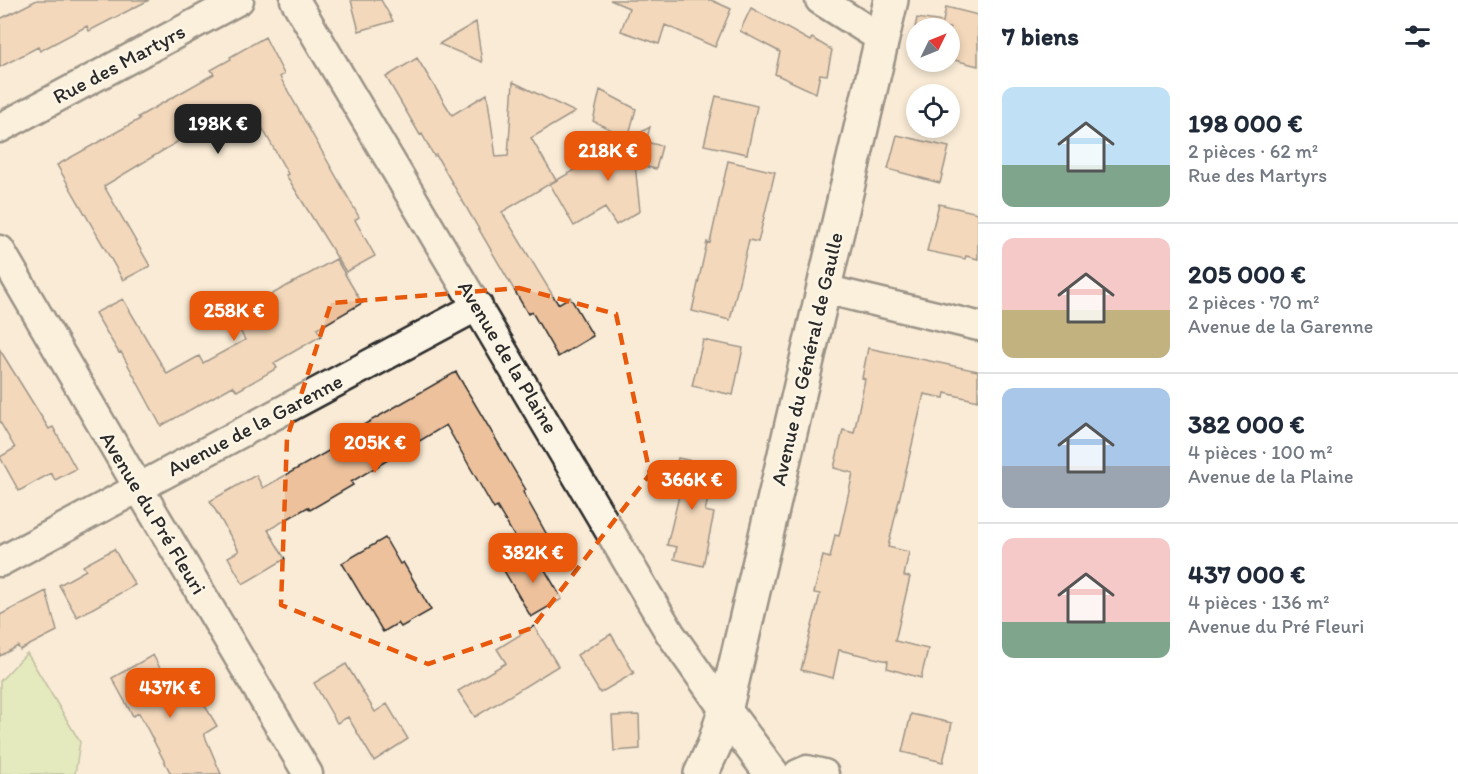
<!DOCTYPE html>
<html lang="fr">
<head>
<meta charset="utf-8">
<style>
  body { margin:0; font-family:Itim,sans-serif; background:#f6f6f7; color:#1f2937; height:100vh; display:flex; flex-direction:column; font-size:22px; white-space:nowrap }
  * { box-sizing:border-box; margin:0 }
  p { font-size:20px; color:#747a83 }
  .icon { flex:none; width:33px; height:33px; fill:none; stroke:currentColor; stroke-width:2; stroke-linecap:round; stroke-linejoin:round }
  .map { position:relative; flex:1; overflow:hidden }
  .panel { display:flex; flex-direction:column; background:#fff; width:480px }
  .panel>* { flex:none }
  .needle { width:39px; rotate:47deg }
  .fabs { position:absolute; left:906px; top:18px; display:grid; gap:12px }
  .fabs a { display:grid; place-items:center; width:54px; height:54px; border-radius:50%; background:#fff; box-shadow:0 3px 9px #0003; font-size:30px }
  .price { position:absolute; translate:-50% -51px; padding:0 14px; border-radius:12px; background:#ea580c; color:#fff; font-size:20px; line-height:39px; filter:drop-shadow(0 2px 3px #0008) }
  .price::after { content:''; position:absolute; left:50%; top:36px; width:18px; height:14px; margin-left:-9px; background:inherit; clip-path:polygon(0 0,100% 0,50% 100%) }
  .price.selected { background:#222; color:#fff }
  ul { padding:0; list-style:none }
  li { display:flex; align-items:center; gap:18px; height:150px; padding:0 24px }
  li+li { border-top:2px solid #e0e1e3 }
  li span { display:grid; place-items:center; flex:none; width:168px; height:120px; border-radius:12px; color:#555 }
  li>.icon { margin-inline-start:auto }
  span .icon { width:72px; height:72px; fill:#fffc; stroke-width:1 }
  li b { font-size:26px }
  h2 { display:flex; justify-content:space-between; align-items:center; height:72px; padding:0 24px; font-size:26px }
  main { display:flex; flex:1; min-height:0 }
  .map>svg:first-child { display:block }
  .green { fill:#cbe89f; stroke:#7b8a65; stroke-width:1.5 }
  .building { fill:#ecc19c; stroke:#2b2b2b; stroke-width:1.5 }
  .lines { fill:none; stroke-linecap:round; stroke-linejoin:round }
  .street-casing { stroke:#2b2b2b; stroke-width:33 }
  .secondary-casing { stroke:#2b2b2b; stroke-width:38 }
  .street { stroke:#fcf5e5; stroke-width:28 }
  .secondary { stroke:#fcf5e5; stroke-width:33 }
  .marked { fill:none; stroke:#e8590c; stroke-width:4.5; stroke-dasharray:12 8; stroke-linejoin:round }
  .labels { text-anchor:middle; stroke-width:5; stroke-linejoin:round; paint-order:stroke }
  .street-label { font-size:21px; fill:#2b2b2b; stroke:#fcf5e5 }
</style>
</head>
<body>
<main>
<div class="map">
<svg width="978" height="774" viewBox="0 0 978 774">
  <rect width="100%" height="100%" fill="#f9ebd6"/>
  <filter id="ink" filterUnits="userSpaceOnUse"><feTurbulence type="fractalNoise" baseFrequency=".0167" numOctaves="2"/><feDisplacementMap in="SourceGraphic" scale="12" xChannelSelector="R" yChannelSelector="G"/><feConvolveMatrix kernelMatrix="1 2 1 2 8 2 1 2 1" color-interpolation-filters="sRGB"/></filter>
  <g filter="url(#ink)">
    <path class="green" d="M27 653 80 742 75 774H0V681Z"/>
    <path class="building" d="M37 0H149L89 31 87 26 40 51 38 47 0 67V19Z
      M351 0H381L393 21 359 31Z
      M610 0H711L731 9 715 47 665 25 659 44 621 31 629 8Z
      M946 7 978 15V66L950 59V28H916V51L910 50 917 18 943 22Z
      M751 8 810 41 812 38 832 50 827 75 820 74 816 93 775 74 780 52 740 31Z
      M476 22 482 62 439 44Z
      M265 37 284 74 280 77 359 217 355 220 375 256 346 272 286 175 288 174 255 115 215 137 207 124 104 186 150 266 123 280 57 165 140 119 138 117 214 74 211 70 231 59 230 57Z
      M417 58 452 115 487 94 496 157 508 156 513 82 575 112 531 138 556 180 502 212 558 304 570 297 593 336 558 357 532 312 528 314 436 155 434 156 422 134 420 135 386 77Z
      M600 90 636 109 628 138 593 121Z
      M716 96 757 106 747 154 704 145Z
      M650 127 646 142 662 146 656 169 635 164 640 211 616 225 605 208 574 226 550 184Z
      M897 135 949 147 940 183 888 169Z
      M728 161 775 172 758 242 749 240 730 320 692 311 707 242 710 243Z
      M939 204 978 213V259L966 256 965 259 927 251Z
      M336 259 362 303 317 329 321 336 274 363 277 368 237 391 233 386 161 426 121 352 119 353 95 313 123 299 167 374 199 356 203 363 245 340 232 316Z
      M703 340 743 348 733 395 692 386Z
      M868 348 978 371V401L945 393 944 398 924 394 888 547 909 552 904 576 910 577 895 641 928 649 921 678 887 668 888 661 839 650 833 678 801 670 820 594 814 593 823 556 830 558 835 535 839 536 853 473 834 468 843 430 854 433 865 379 862 378Z
      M0 350 49 429 53 427 76 469 55 480 51 473 19 491 0 457 15 448 0 422Z
      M456 372 526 490 523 492 547 535 522 549 497 507 494 509 446 425 351 482 353 485 310 510 308 507 268 530 285 559 243 584 228 557 239 551 210 501 256 475 263 488 332 449 329 445 360 427Z
      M678 458 716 466 705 511 714 513 703 566 674 559 677 547 667 545 679 496 669 493Z
      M385 538 400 564 403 562 431 610 401 627 398 623 383 632 342 563Z
      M114 549 135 585 77 617 59 585 86 570 83 566Z
      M534 551 562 599 531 617 503 569Z
      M46 591 57 631 20 650 18 646 0 656V615Z
      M534 626 558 666 475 717 458 691 506 663 497 649Z
      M611 634 634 673 600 693 577 655Z
      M153 655 179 704 198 694 217 726 204 734 221 774H171L139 713 133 716 112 678Z
      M346 664 375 712 387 704 408 739 374 761 348 717 337 723 314 683Z
      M911 714 952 723 943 762 902 752Z
      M639 715 640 749 614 751 612 716Z"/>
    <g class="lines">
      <g class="street-casing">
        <path id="street" d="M295 0 670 633 725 711
          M820 0 882 39
          M0 128 239 0
          M0 250 138 487 308 774
          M824 289 978 326
          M0 562 478 306
          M798 774 807 770 824 774"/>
      </g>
      <g class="secondary-casing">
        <path id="secondary" d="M725 711 772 774
          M701 774 714 746 725 711 891 0"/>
      </g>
      <use href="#street" class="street"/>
      <use href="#secondary" class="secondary"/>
    </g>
  </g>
  <path d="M0 0H978V774H0ZM519 288 616 314 650 474 532 628 428 664 281 605 287 438 331 303Z" fill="#f9ebd6" fill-opacity=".55" fill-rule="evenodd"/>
  <path class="marked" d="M519 288 616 314 650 474 532 628 428 664 281 605 287 438 331 303Z"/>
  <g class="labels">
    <g class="street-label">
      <text transform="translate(119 64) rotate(-28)" y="7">Rue des Martyrs</text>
      <text transform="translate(508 357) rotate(59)" y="7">Avenue de la Plaine</text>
      <text transform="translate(807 359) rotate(-77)" y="7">Avenue du Général de Gaulle</text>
      <text transform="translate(255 425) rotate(-28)" y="7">Avenue de la Garenne</text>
      <text transform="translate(153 513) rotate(59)" y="7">Avenue du Pré Fleuri</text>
    </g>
  </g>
</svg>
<div class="fabs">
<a><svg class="needle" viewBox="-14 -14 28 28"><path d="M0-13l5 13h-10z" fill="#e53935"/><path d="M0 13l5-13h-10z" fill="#747a83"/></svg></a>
<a><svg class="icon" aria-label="locate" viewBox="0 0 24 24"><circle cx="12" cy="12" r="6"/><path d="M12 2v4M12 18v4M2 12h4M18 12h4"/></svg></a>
</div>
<b class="price selected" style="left:218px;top:155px">198K €</b>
<b class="price" style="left:608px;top:182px">218K €</b>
<b class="price" style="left:234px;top:342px">258K €</b>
<b class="price" style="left:375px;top:474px">205K €</b>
<b class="price" style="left:692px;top:511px">366K €</b>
<b class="price" style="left:533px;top:584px">382K €</b>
<b class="price" style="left:170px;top:719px">437K €</b>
</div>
<section class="panel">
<h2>7 biens<svg class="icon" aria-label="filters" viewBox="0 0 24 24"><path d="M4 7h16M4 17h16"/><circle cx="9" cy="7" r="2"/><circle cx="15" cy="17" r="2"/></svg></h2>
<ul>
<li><span style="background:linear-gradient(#bfe0f5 65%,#7fa58c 0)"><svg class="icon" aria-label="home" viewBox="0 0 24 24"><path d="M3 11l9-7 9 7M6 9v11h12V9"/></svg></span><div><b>198 000 €</b><p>2 pièces · 62 m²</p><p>Rue des Martyrs</p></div></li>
<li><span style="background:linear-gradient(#f6c9c9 60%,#c2b280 0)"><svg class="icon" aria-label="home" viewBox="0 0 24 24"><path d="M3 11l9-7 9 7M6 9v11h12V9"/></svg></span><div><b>205 000 €</b><p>2 pièces · 70 m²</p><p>Avenue de la Garenne</p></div></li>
<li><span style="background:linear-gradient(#a9c7e8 65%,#9aa5b1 0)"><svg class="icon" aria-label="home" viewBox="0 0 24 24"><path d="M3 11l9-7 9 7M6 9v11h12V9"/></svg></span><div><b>382 000 €</b><p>4 pièces · 100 m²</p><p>Avenue de la Plaine</p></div></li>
<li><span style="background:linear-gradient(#f6c9c9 70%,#7fa58c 0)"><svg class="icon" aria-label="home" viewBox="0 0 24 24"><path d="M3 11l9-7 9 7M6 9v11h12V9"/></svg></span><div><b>437 000 €</b><p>4 pièces · 136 m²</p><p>Avenue du Pré Fleuri</p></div></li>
</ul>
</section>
</main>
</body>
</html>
